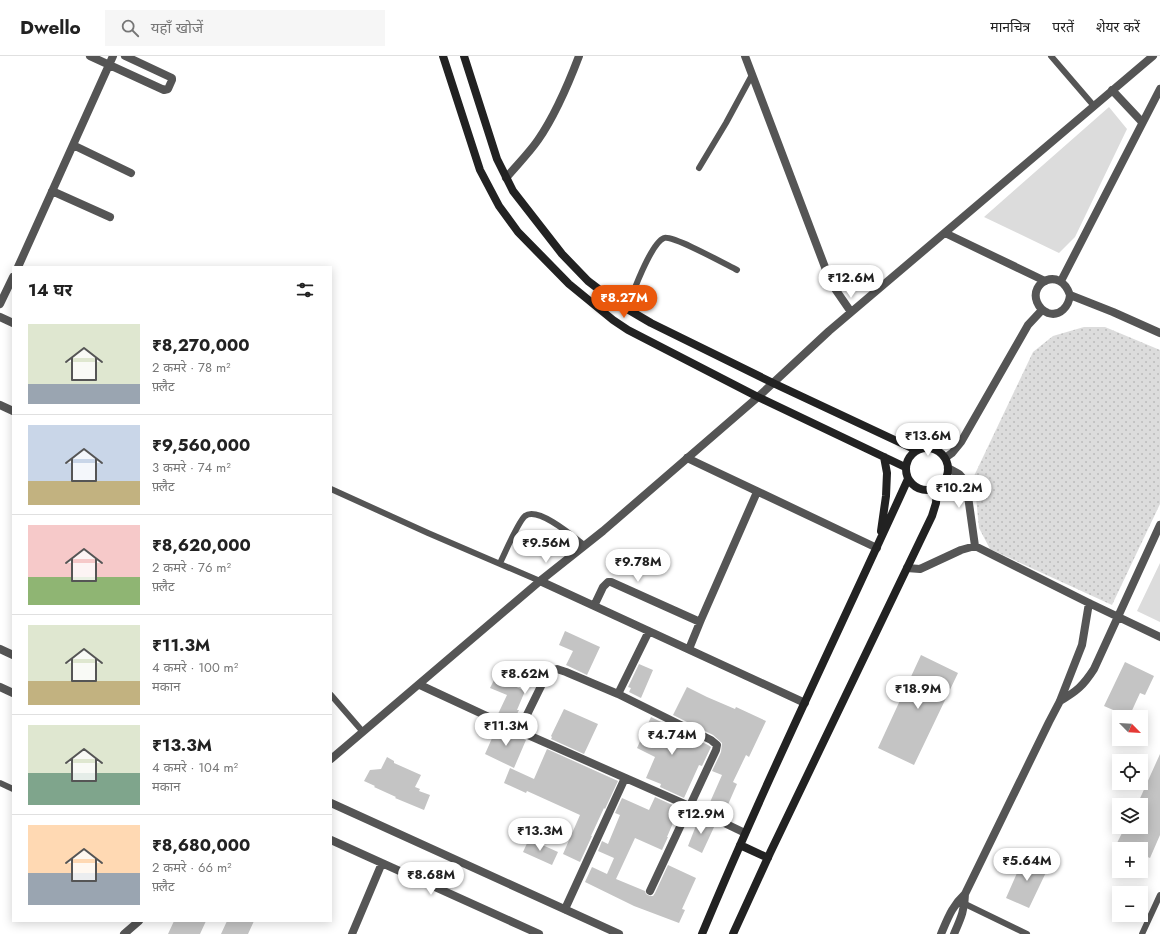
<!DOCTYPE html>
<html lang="hi">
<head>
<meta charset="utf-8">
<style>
  body { margin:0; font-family:Jost,"Noto Sans Devanagari",sans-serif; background:#f6f6f6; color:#222; height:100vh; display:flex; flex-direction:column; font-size:15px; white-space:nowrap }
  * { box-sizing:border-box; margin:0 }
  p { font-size:13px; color:#767676 }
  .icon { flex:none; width:22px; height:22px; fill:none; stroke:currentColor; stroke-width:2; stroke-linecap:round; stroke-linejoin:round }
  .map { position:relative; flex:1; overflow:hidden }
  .panel { position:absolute; left:12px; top:210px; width:320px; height:656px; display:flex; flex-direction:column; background:#fff; border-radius:0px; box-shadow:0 2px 10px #0003 }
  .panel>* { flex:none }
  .needle { width:26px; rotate:114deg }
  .controls { position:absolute; left:1112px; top:654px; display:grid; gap:8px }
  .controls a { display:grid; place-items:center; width:36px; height:36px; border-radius:0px; background:#fff; box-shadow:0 2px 10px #0003; font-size:20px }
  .price { position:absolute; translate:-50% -34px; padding:0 9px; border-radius:14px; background:#fff; color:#222; font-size:13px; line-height:26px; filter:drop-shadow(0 1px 2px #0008) }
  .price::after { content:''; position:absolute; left:50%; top:24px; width:12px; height:9px; margin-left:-6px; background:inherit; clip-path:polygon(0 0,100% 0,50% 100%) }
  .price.selected { background:#ea580c; color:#fff }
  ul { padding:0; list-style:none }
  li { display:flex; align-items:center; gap:12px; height:100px; padding:0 16px }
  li+li { border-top:1px solid #e0e0e0 }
  li span { display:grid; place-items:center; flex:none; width:112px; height:80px; border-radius:0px; color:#555 }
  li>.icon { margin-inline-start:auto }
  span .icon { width:48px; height:48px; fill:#fffc; stroke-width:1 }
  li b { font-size:17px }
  h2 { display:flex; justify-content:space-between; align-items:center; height:48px; padding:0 16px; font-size:17px }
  header { display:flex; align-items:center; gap:24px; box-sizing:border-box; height:56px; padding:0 20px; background:#fff; border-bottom:1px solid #e0e0e0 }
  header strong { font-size:19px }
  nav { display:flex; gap:22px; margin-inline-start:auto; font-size:14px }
  .search { width:280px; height:36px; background:#f6f6f6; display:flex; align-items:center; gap:10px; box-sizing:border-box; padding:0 14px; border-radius:0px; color:#767676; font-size:15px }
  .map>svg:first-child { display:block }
  .grass { fill:url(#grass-dots) }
  .park { fill:#dcdcdc }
  .building { fill:#c4c4c4 }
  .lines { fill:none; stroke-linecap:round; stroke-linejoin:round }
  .service { stroke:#555; stroke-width:6 }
  .minor { stroke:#555; stroke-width:8 }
  .tertiary { stroke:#555; stroke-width:8 }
  .secondary { stroke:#222; stroke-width:8 }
</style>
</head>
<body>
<header>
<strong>Dwello</strong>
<div class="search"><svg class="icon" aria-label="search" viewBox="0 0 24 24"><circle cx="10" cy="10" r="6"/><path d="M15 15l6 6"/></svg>यहाँ खोजें</div>
<nav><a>मानचित्र</a><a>परतें</a><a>शेयर करें</a></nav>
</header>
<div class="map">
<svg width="1160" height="878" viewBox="0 0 1160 878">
  <defs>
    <pattern id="grass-dots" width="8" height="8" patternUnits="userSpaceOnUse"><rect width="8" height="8" fill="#dcdcdc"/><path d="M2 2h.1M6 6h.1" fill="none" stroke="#bbb" stroke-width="1.8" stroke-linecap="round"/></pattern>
  </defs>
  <rect width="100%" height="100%" fill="#fff"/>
  <path class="grass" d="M1084 271H1105L1160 294V448L1112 549 990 493 979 472 974 420 1033 296 1053 280Z"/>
  <path class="park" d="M1109 51 1127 73 1075 181 1059 197 984 161Z
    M1160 507V566L1137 555Z"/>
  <path class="building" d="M565 575 600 591 587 619 566 609 573 595 559 589Z
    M921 599 958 617 914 709 878 692Z
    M1125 606 1154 620 1145 639 1140 637 1129 661 1104 650Z
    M639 608 653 614 641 642 629 636 631 632 628 631Z
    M494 624 507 630 508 627 525 635 517 654H519L513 666 502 661V659L498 658 507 639 490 632Z
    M687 631 707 641 735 653 736 651 766 665 749 701 746 699 733 726 737 728 723 760 707 753 722 719 712 715 721 696 722 687 713 679 673 659Z
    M564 653 598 668 584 698 551 683 552 681 551 680Z
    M651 661 708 689 711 691 702 710 699 709 684 742 660 731 661 728 646 722 655 701 637 692Z
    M497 671 526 684 514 712 485 698Z
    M547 693 618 725 605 753 604 752 591 780H592L580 806 563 798 580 759 527 735 526 737 504 727 510 712 534 723Z
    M1160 698V779L1150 802 1141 798V793H1130L1117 787 1125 771H1141V749H1137Z
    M387 701 394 705V707L421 719 415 731 420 733 419 735 430 739 424 754 395 742 396 741 374 731 375 730 364 725 370 714 381 713Z
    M655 741 679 752V753L667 781H668L662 794 635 782 616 823 645 835 646 838 650 840H653L655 837 668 809 696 822 682 853 685 854 679 867 634 850 585 826 592 811 607 818 614 802 598 795 602 785 608 788 620 759 615 757 622 742 649 754Z
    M699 762 715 769 702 797 688 790Z
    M529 783 558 796 552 809 523 796Z
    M1025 799 1049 810 1029 852 1006 842Z
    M174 865H206L200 878H168Z
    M227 865H254L248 878H221Z"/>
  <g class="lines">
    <path class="service" d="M1051 0 1094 50
      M699 112 726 67 752 19
      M627 253C632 239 651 187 664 182 673 179 725 208 737 214
      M331 433 428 477 540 525
      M500 507C505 497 518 466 525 460 538 450 574 481 584 489
      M331 639 363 676
      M0 727 13 733
      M961 846 1027 878
      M1142 878 1160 839"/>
    <path class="minor" d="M90 0 164 34 168 33 172 24V22L170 21 125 0
      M745 0 831 227 851 256
      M1112 34 1142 66
      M73 89 131 117
      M506 122C517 109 529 97 538 84 556 58 568 29 579 0
      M52 135 110 161
      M945 177 1045 225
      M18 211 113 0
      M0 248 13 221
      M0 261 13 267
      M773 327 829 275 1153 0
      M0 349 13 355
      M687 402 877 492
      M948 412 959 418 966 426 975 490
      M907 512 920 513 961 494 975 490 1089 547 1160 581
      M540 525 805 647
      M594 550 603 531 608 526H611L700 566
      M689 593 700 566 757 436
      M420 629 519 675 689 750 745 777
      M0 631 13 637
      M618 638 649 575
      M1060 645C1077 635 1083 630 1094 613L1160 469
      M519 675 546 620 550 615 557 613 566 616 618 638 711 684 717 689 716 694 650 835
      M331 784 539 878
      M565 853 625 722
      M352 878 382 807
      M941 878C948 862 952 850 965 838L1049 666 1060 645 1082 589 1089 547
      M954 878C960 864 965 854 965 838"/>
    <path class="tertiary" d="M1061 225 1160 33
      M1070 239C1069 250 1060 261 1048 257 1043 255 1039 251 1037 246 1029 226 1060 210 1070 239L1113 256 1160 277
      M945 402 952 397 961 386 1020 283 1028 269 1042 254
      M0 593 13 599
      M331 703 540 525 603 475 758 341 773 327
      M331 747 619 878
      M124 878 139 865"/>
    <path class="secondary" d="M443 0 480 114 499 150 518 176 569 228 613 264 628 274 758 341 905 411
      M464 0 497 103 513 135 562 198 588 225 617 247 651 267 773 327 916 394
      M906 413a21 21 0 1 1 42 0a21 21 0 1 1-42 0Z
      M881 475 886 440 887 417 884 401
      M740 789 768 802
      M702 878C766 724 839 575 908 423
      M733 878 770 797 932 460 936 447 937 431"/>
  </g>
</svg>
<div class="controls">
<a><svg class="needle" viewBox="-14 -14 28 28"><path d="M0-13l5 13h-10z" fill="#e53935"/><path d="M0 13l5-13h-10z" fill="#767676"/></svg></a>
<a><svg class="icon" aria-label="locate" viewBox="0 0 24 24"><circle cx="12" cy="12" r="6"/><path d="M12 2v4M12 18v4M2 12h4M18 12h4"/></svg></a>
<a><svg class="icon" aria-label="layers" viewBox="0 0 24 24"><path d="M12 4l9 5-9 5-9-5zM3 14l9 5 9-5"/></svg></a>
<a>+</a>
<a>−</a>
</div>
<b class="price" style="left:851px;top:243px">₹12.6M</b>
<b class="price selected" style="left:624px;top:263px">₹8.27M</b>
<b class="price" style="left:928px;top:401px">₹13.6M</b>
<b class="price" style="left:959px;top:453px">₹10.2M</b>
<b class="price" style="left:546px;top:508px">₹9.56M</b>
<b class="price" style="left:638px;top:527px">₹9.78M</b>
<b class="price" style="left:525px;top:639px">₹8.62M</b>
<b class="price" style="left:918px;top:654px">₹18.9M</b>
<b class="price" style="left:506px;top:691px">₹11.3M</b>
<b class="price" style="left:672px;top:700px">₹4.74M</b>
<b class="price" style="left:701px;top:779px">₹12.9M</b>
<b class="price" style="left:540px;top:796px">₹13.3M</b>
<b class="price" style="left:1027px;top:826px">₹5.64M</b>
<b class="price" style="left:431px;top:840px">₹8.68M</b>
<section class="panel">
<h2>14 घर<svg class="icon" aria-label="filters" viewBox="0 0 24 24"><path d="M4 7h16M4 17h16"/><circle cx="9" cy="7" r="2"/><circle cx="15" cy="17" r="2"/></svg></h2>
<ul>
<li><span style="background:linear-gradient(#dfe7d0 75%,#9aa5b1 0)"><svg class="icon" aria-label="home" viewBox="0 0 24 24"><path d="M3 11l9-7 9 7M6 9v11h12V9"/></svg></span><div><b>₹8,270,000</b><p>2 कमरे · 78 m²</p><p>फ़्लैट</p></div></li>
<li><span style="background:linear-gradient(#c9d6e8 70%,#c2b280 0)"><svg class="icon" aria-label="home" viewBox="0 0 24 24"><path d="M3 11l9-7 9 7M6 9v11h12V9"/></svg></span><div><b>₹9,560,000</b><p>3 कमरे · 74 m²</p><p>फ़्लैट</p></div></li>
<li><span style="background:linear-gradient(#f6c9c9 65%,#8fb573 0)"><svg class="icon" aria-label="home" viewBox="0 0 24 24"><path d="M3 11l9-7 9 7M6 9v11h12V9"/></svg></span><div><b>₹8,620,000</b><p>2 कमरे · 76 m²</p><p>फ़्लैट</p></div></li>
<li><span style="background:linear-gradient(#dfe7d0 70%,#c2b280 0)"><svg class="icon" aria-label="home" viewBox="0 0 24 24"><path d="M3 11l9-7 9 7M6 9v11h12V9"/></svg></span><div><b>₹11.3M</b><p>4 कमरे · 100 m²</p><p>मकान</p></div></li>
<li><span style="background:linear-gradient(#dfe7d0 60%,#7fa58c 0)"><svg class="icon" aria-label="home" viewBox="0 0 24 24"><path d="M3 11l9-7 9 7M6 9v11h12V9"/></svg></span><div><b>₹13.3M</b><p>4 कमरे · 104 m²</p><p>मकान</p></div></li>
<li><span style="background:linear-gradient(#ffd9b3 60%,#9aa5b1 0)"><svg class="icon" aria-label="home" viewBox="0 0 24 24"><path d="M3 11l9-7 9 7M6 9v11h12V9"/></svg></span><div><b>₹8,680,000</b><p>2 कमरे · 66 m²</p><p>फ़्लैट</p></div></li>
</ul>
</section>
</div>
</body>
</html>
